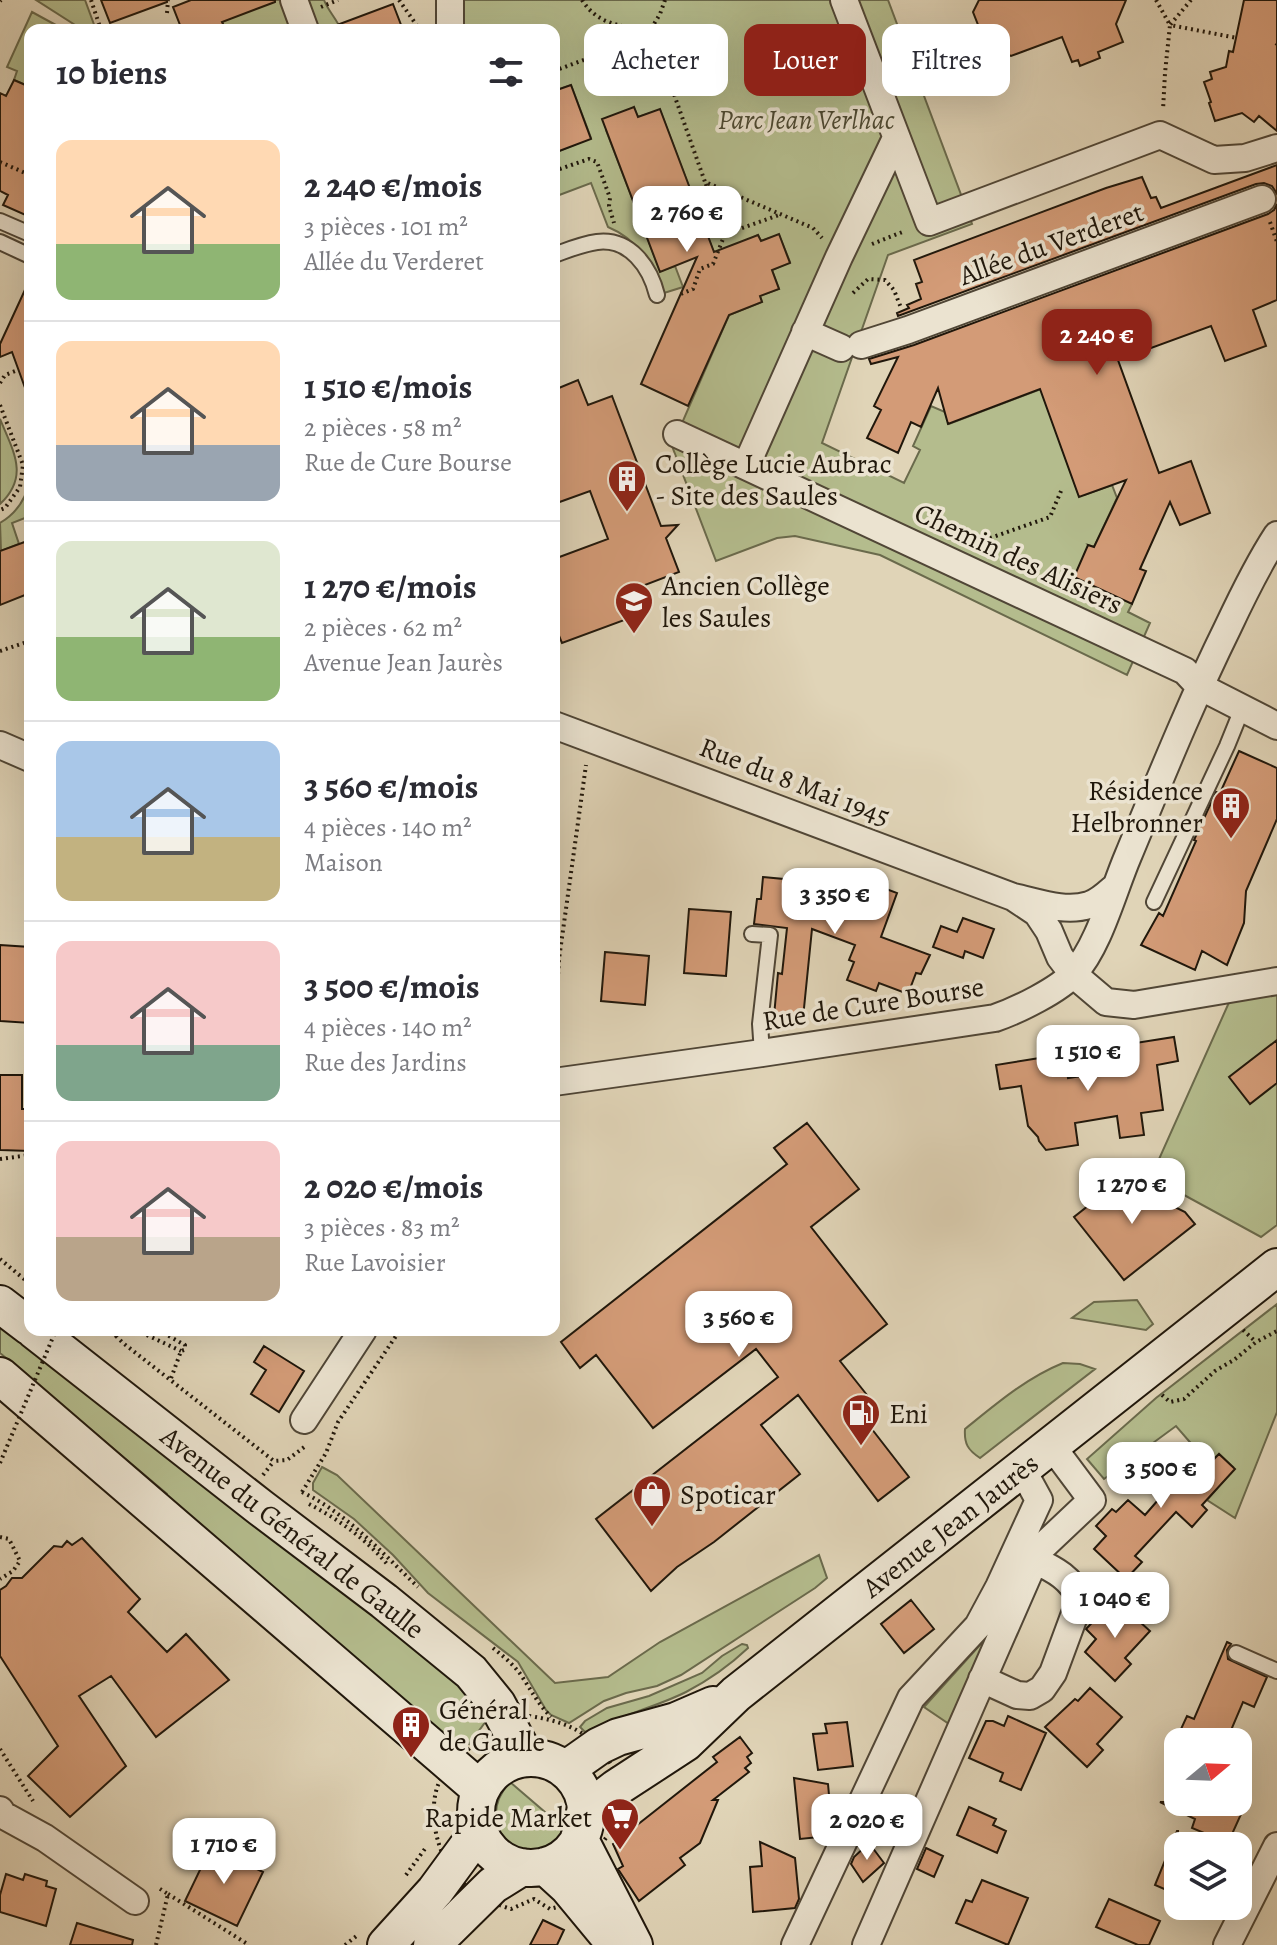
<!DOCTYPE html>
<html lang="fr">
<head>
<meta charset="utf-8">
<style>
  body { margin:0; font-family:Alegreya,serif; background:#f7f7f7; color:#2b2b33; height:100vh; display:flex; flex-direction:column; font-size:30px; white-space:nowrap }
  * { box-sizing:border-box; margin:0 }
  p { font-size:26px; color:#7c7c81 }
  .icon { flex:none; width:44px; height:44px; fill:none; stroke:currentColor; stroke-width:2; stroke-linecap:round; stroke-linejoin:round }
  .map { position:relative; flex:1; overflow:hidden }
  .details { position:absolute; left:24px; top:24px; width:536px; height:1312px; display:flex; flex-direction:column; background:#fff; border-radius:16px; box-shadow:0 8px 32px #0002 }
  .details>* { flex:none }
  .guide { position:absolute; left:584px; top:24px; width:572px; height:72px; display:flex; gap:16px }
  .needle { width:52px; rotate:71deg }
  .tools { position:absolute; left:1164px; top:1728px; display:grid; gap:16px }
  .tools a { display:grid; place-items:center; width:88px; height:88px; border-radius:16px; background:#fff; box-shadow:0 8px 32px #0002; font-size:40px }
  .price { position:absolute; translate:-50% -68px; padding:0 18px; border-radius:16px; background:#fff; color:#222; font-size:26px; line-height:52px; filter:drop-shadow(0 2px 4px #0008) }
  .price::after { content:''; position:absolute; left:50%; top:48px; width:24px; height:18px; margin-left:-12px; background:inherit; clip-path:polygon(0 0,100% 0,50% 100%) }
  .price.selected { background:#8f2418; color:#fff }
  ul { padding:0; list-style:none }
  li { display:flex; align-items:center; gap:24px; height:200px; padding:0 32px }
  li+li { border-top:2px solid #e1e1e2 }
  li span { display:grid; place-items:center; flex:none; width:224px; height:160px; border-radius:16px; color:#555 }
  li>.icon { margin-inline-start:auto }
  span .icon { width:96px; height:96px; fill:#fffc; stroke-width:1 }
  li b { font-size:34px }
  h2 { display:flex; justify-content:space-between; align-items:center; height:96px; padding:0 32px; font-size:34px }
  .pill { padding:0 28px; border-radius:16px; background:#fff; box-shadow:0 8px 32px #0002; font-size:28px; line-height:72px }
  .pill.selected { background:#8f2418; color:#fff }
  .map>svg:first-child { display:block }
  .green { fill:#b4bc8d; stroke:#6a6a4c; stroke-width:2 }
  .building { fill:#d39b77; stroke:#20170b; stroke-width:2 }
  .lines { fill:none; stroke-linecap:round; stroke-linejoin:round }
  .lane-casing { stroke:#504636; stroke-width:18 }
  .street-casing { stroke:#504636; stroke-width:30 }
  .secondary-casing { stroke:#20170b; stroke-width:40 }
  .path { stroke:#20170b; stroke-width:4; stroke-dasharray:2 4; stroke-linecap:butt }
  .lane { stroke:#ebe3d0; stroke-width:14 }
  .street { stroke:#ebe3d0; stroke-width:26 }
  .secondary { stroke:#ebe3d0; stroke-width:36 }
  .path-bridge { stroke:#20170b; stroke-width:4; stroke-dasharray:2 4; stroke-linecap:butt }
  .labels { text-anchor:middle; stroke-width:7; stroke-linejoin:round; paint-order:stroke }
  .park-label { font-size:28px; font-style:italic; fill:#4c4932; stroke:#ebe3d0 }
  .street-label { font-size:28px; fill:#20170b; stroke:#ebe3d0 }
  .poi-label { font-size:28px; fill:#20170b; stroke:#ebe3d0; text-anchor:start }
</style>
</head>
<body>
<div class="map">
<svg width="1277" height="1945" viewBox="0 0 1277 1945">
  <rect width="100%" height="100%" fill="#e0d4b7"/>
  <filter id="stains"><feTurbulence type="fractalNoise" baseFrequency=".0025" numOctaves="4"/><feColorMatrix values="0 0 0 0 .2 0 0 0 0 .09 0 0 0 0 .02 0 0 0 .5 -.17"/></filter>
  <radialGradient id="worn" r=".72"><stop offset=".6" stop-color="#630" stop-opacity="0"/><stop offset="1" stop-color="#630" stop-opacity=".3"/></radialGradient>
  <path class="green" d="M36 0H85L96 30H83Z
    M236 0H324C328 11 337 19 341 30H226L222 22Z
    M459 0H888L972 224 888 255 822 443 904 483 920 450 913 446 931 406 945 412 949 424 1041 389 1078 493 1084 495 1112 485 1117 498 1094 547 1088 545 1132 604 1128 612 1150 623 1127 675 880 555 795 536 777 538 716 561 672 446 729 315 762 302 760 296 779 289 772 270 790 262 779 235 761 241 758 235 716 258 660 110 638 117 634 107 606 130 660 271 675 266 683 287 664 293C653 264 637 239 608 227L591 183 554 197V153L591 138 571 85 554 91V30H458Z
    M32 12 65 30H30V87L14 80 17 71 7 67Z
    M0 419C13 451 30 476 0 504Z
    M30 480V516L12 523 19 544 1 551 0 523C17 513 26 499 30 480Z
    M1277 990V1225L1261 1237 1151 1177 1231 998Z
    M1137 1300 1153 1324 1146 1330 1072 1318 1094 1302Z
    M1277 1304V1412L1235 1518 1207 1500 1226 1478 1233 1467 1219 1454 1210 1463 1195 1448 1176 1426 1104 1479 1087 1459 1156 1398Z
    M0 1324 463 1685 489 1717 469 1744 462 1739 453 1750 165 1507 167 1494 0 1353Z
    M1063 1363 1080 1364 1095 1369 980 1458C968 1450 964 1444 965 1429 996 1404 1026 1378 1063 1363Z
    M322 1467 337 1475 555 1683 608 1677 660 1642 819 1555 827 1578 815 1588 681 1675 657 1686 626 1693 604 1701 569 1723 551 1715 546 1710 518 1662 428 1593 393 1555 354 1519 313 1490V1483Z
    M988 1636 952 1726 924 1707Z
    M742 1644 747 1645 748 1648C729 1666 709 1680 686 1692 654 1708 618 1716 585 1732L580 1727 585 1721 607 1708 649 1696 702 1673 722 1656Z
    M510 1782 567 1831C529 1880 468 1828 510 1782Z"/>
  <path class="building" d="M101 0H167V2L110 23Z
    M191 0H275V2L222 22 226 30H182L173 7Z
    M979 0H1126L1116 24 1123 42 1098 52 1100 58 1080 66 1078 60 1072 62 1062 37 1011 56 986 45 973 12Z
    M1244 0H1277V131L1259 116 1254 122 1242 113 1215 121 1209 103 1211 102 1204 82 1212 79 1210 72 1226 67 1229 51 1233 52Z
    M393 4 403 30H329V28Z
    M14 80 30 87V217L3 205 8 195 0 191V93L6 96Z
    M571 85 591 139 554 153V91Z
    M634 107 638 117 660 109 714 252 758 235 761 241 779 234 790 263 772 270 779 289 760 296 762 302 729 315 688 406 641 384 697 257 660 272 602 119Z
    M1277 165V194L1272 186 1264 183 1256 184 898 316 897 313 909 308 907 305 921 299 916 284 922 282 914 260 1106 188 1142 177 1151 198 1156 197 1161 208Z
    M1277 204V300L1253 310 1266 346 1225 361 1211 326 1118 360 1159 473 1191 461 1210 513 1180 525 1170 502 1140 569 1146 571 1132 604 1074 577 1088 545 1094 547 1126 480 1079 497 1040 389 948 424 938 388 921 427 911 422 898 453 867 438 881 410 874 406 898 357 871 364 869 359 914 345 1268 214 1274 210Z
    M30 279V396H28L12 352 0 357V344Z
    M578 380 588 405 612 396 661 526 678 525 666 538 679 572 629 591 638 615 562 643 554 623V559L608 539 590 491 554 504V390Z
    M30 540V593L0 605V551Z
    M1239 751 1277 768V819L1246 891 1244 923 1227 965 1202 951 1195 970 1141 945 1159 913 1163 916 1196 841 1194 840 1216 792 1220 793Z
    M763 877 794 880 793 888 841 892 842 878 860 879 897 893 881 937 930 955 921 974 916 973 908 994 879 983 876 991 847 980 854 962 849 960 855 945 812 929 803 1018 774 1016 778 973 782 974 787 928 754 924 757 899H761Z
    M689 909 731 912 726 976 684 973Z
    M963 918 994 929 983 958 965 951 963 958 933 947 941 926 957 932Z
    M0 945 30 947V1023L0 1021Z
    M605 952 649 956 645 1005 601 1001Z
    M1174 1037 1178 1061 1157 1065 1163 1110 1141 1113 1144 1135 1120 1138 1117 1116 1075 1123 1078 1145 1046 1150 1039 1141 1038 1137 1028 1126 1021 1086 1000 1089 996 1065 1065 1054 1068 1078 1107 1072 1132 1068 1129 1044Z
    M1277 1040V1083L1250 1104 1229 1077Z
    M0 1075H22V1109H30V1151L0 1150Z
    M807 1123 859 1189 811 1227 887 1324 840 1361 867 1395 854 1406 909 1477 878 1501 798 1395 761 1425 800 1474 714 1542 677 1567 651 1591 596 1519 778 1377 756 1349 653 1428 596 1355 580 1368 561 1342 787 1164 774 1148Z
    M1121 1180 1185 1212 1195 1224 1124 1280 1074 1217Z
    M264 1346 304 1371 279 1412 251 1394 266 1370 254 1362Z
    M1195 1448 1210 1463 1219 1454 1235 1469 1202 1505 1207 1510 1192 1527 1176 1512 1135 1556 1142 1562 1126 1579 1094 1549 1106 1536 1096 1526 1112 1509 1116 1512 1128 1500 1145 1515 1172 1484 1162 1474 1177 1458 1181 1462Z
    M82 1538 140 1599 128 1612 167 1652 186 1634 229 1680 156 1737 111 1676 79 1696 126 1766 70 1817 28 1776 58 1746 0 1656V1590L6 1586 12 1578H22L54 1546 62 1547 67 1541 72 1545Z
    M911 1600 934 1629 904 1653 881 1624Z
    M1118 1602 1150 1631 1125 1658 1131 1664 1115 1681 1085 1652 1096 1639 1086 1629 1102 1612 1106 1615Z
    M1227 1642 1231 1644 1227 1650 1228 1659 1267 1677 1254 1707 1243 1702 1226 1742H1175L1187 1716 1194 1719Z
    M1090 1688 1122 1717 1097 1744 1103 1750 1087 1767 1045 1727 1075 1699 1078 1701Z
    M1008 1716 1046 1733 1021 1790 1000 1781 1003 1773 969 1758 986 1721H993L1004 1726Z
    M847 1722 853 1766 818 1770 813 1734 827 1733 825 1724Z
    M740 1737 752 1753 747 1757 751 1763 745 1768 749 1772 713 1800H718L700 1843 680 1858 685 1865 639 1901 618 1869 623 1866 613 1844 717 1762 713 1757Z
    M794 1778 828 1784 832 1828 829 1836 800 1839Z
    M1160 1802H1220L1242 1812 1228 1843 1192 1828 1195 1819Z
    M969 1807 996 1819 993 1825 1006 1831 997 1853 957 1835Z
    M1177 1831H1178V1895L1155 1885Z
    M760 1842 795 1858 799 1899 795 1908 753 1912 750 1867 762 1866Z
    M869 1843 884 1863 863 1882 851 1864 854 1857Z
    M211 1847 263 1872 237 1926 185 1901Z
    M926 1848 943 1856 934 1877 917 1869Z
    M6 1874 23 1880 25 1874 47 1881 46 1886 56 1889 46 1926 0 1912V1895Z
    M982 1880 1028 1898 1008 1945 956 1923 966 1900 972 1902Z
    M1109 1899 1160 1921 1149 1945H1138L1096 1927Z
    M543 1920 564 1930 557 1945H530Z
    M77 1923 133 1940 132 1945H70Z"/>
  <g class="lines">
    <g class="lane-casing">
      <path id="lane" d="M0 221 30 234
        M0 242 30 256
        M554 255C568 250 582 244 597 242 630 238 650 267 657 295
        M1154 902 1227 746 1242 709
        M752 934 770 935 760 1024 762 1053
        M1236 1653 1277 1671"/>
    </g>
    <g class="street-casing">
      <path id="street" d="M294 0 305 30
        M844 0 929 222 1160 135 1214 160 1245 158 1277 148
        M450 30V0
        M805 332 841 348
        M861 345 908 330 1262 199
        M677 434 1185 671 1199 686 1277 726
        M746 466 839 257 896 138
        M554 725 1013 897C1037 902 1065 913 1089 905 1099 902 1107 894 1115 887
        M0 745 30 758
        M1016 899 1037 913 1049 931 1060 957 1073 974 1106 1002 1134 1005 1277 981
        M554 1082 762 1053 995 1018C1018 1010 1059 990 1074 973 1099 946 1113 891 1128 856 1160 779 1191 702 1228 627 1243 595 1258 564 1277 535
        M304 1420 363 1330
        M982 1679 1017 1695 1030 1696 1042 1689 1053 1673 1080 1600C1073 1579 1054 1569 1034 1560
        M0 1810 3 1815 45 1838 135 1901
        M795 1945 911 1698 978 1626 999 1587 1039 1500 1022 1469
        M866 1945 1039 1550 1092 1500 1051 1445
        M1227 1945 1277 1846"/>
    </g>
    <g class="secondary-casing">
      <path id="secondary" d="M0 1304 30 1327
        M34 1330 261 1508 384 1601 471 1672 497 1704 526 1758
        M0 1376 481 1790
        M476 1813a55 55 0 1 1 110 0a55 55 0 1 1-110 0Z
        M565 1770 599 1746 618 1737 676 1721 713 1705
        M585 1812 616 1788 685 1743 736 1694 1277 1267
        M579 1838 634 1945
        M545 1866 568 1887 616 1945
        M386 1945 435 1891 479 1831
        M432 1945 493 1885 522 1867"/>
    </g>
    <path class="path" d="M91 0 101 30
      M399 0 420 30
      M582 0C597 24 621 27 648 29
      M665 0 660 14 651 29 705 182 813 228 822 238
      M1156 0 1170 25 1165 73 1163 110
      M1191 0 1170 25 1237 38
      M0 1 1 0
      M321 7 338 0
      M167 13 168 0
      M1276 43 1277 44
      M554 71 621 46 651 29
      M0 162 30 175
      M554 171 589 159 597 162 610 198 609 206 614 223
      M1270 222 1277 242
      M725 234 779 215
      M872 244 905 231
      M853 293 868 279 885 280 894 290 901 308
      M681 294 693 289 700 269 713 264 725 234 705 182
      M0 383 5 375 18 370
      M0 405 23 465 20 487 5 508 0 510
      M973 544 1050 517 1061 491
      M0 651 30 641
      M554 766 555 752
      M555 1058 554 1042 559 959 586 765
      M0 1159 30 1155
      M0 1259 30 1284
      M115 1330 116 1336 123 1343 274 1461 287 1460 307 1445
      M136 1330 181 1351
      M158 1330 185 1345 184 1350 181 1351 170 1381
      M1243 1330 1256 1342
      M1162 1395 1170 1402 1184 1399 1215 1371 1234 1360 1256 1342 1277 1331
      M263 1475 274 1461
      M302 1492C349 1515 381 1552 418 1587
      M302 1492 326 1453 338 1422 400 1330
      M309 1504C338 1519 366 1539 387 1564
      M0 1537 9 1539 20 1561 13 1571 0 1579
      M493 1648C503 1656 513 1664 521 1675 531 1690 538 1704 551 1717
      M529 1716C594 1725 612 1754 630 1813 614 1833 591 1840 604 1870L565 1905 550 1909 534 1899 511 1909C469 1896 443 1873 435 1828 433 1815 433 1798 438 1785 445 1768 461 1755 475 1744 492 1730 507 1719 529 1716Z
      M0 1749 33 1801
      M406 1875 427 1846
      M168 1894 249 1945
      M156 1945 168 1894 157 1887
      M345 1945 359 1934"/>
    <use href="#lane" class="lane"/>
    <use href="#street" class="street"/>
    <use href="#secondary" class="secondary"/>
    <path class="path-bridge" d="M0 1463 56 1330"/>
  </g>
  <defs>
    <g id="building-pin" transform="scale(2)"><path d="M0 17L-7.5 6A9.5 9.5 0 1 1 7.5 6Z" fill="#8f2418" stroke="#ebe3d0"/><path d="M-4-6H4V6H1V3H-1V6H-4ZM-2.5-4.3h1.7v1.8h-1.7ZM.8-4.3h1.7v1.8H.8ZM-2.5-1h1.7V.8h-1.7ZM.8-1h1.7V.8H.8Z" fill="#fff"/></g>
    <g id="school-pin" transform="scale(2)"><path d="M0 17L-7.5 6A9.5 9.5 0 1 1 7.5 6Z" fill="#8f2418" stroke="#ebe3d0"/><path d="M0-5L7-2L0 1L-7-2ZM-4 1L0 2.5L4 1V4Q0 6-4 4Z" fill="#fff"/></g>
    <g id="fuel-pin" transform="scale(2)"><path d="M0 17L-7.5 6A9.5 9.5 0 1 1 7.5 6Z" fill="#8f2418" stroke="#ebe3d0"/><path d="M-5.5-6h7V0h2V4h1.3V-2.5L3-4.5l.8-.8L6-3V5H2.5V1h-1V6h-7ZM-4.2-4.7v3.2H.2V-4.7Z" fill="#fff"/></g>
    <g id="shop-pin" transform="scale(2)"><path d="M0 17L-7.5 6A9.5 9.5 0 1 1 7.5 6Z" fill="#8f2418" stroke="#ebe3d0"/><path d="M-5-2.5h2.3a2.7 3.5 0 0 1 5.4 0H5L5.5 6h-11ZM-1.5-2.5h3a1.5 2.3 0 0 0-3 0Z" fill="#fff"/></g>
    <g id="supermarket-pin" transform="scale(2)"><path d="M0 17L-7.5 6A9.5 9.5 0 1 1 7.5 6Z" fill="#8f2418" stroke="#ebe3d0"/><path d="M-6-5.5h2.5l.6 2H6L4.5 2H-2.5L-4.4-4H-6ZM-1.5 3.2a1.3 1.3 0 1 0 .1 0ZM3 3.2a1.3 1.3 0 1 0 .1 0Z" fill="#fff"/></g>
  </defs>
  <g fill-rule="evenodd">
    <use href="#building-pin" x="627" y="479"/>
    <use href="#school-pin" x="634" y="601"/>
    <use href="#building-pin" x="1231" y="806"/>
    <use href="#fuel-pin" x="861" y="1413"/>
    <use href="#shop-pin" x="652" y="1494"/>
    <use href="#building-pin" x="411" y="1725"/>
    <use href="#supermarket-pin" x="620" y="1817"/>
  </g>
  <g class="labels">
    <g class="park-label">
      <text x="806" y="129">Parc Jean Verlhac</text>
    </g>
    <g class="street-label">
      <text transform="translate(1051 243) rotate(-20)" y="10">Allée du Verderet</text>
      <text transform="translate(1019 558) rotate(25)" y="10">Chemin des Alisiers</text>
      <text transform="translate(795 781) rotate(21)" y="10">Rue du 8 Mai 1945</text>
      <text transform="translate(873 1003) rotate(-9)" y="10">Rue de Cure Bourse</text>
      <text transform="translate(950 1525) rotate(-38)" y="10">Avenue Jean Jaurès</text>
      <text transform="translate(293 1532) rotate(38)" y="10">Avenue du Général de Gaulle</text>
    </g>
    <g class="poi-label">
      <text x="655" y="473">Collège Lucie Aubrac<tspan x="655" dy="32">- Site des Saules</tspan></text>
      <text x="662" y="595">Ancien Collège<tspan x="662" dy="32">les Saules</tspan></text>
      <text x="1203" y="800" text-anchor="end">Résidence<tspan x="1203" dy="32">Helbronner</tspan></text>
      <text x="889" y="1423">Eni</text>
      <text x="680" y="1504">Spoticar</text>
      <text x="439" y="1719">Général<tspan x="439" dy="32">de Gaulle</tspan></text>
      <text x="592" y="1827" text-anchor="end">Rapide Market</text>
    </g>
  </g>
  <rect width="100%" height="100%" filter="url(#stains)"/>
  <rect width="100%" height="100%" fill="url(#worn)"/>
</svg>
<div class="tools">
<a><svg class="needle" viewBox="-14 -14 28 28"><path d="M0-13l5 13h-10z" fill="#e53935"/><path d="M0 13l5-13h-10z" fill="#7c7c81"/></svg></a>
<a><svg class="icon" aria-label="layers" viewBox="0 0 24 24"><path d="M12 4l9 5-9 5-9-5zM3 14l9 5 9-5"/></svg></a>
</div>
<b class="price" style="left:687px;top:254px">2 760 €</b>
<b class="price selected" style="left:1097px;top:377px">2 240 €</b>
<b class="price" style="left:835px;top:936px">3 350 €</b>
<b class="price" style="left:1088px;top:1093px">1 510 €</b>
<b class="price" style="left:1132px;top:1226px">1 270 €</b>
<b class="price" style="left:739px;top:1359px">3 560 €</b>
<b class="price" style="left:1161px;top:1510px">3 500 €</b>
<b class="price" style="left:1115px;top:1640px">1 040 €</b>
<b class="price" style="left:867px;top:1862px">2 020 €</b>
<b class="price" style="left:224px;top:1886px">1 710 €</b>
<div class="guide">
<a class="pill">Acheter</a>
<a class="pill selected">Louer</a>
<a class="pill">Filtres</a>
</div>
<section class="details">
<h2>10 biens<svg class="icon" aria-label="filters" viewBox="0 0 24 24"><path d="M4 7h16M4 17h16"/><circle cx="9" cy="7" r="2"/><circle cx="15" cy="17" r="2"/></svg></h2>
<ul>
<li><span style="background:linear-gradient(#ffd9b3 65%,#8fb573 0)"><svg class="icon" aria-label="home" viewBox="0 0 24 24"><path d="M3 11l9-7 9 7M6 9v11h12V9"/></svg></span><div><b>2 240 €/mois</b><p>3 pièces · 101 m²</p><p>Allée du Verderet</p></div></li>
<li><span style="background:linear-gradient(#ffd9b3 65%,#9aa5b1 0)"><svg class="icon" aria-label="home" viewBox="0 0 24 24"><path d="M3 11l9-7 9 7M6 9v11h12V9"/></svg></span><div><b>1 510 €/mois</b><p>2 pièces · 58 m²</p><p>Rue de Cure Bourse</p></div></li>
<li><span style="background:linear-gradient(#dfe7d0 60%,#8fb573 0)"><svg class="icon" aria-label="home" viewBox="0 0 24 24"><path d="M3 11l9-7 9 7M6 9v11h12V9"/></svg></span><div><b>1 270 €/mois</b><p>2 pièces · 62 m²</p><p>Avenue Jean Jaurès</p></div></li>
<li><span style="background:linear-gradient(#a9c7e8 60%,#c2b280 0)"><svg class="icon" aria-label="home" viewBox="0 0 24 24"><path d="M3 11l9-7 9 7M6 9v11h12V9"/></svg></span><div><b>3 560 €/mois</b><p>4 pièces · 140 m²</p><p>Maison</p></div></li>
<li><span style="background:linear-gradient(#f6c9c9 65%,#7fa58c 0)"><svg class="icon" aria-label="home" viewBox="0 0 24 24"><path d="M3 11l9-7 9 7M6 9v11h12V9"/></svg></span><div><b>3 500 €/mois</b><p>4 pièces · 140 m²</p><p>Rue des Jardins</p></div></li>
<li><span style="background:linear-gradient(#f6c9c9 60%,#b9a48a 0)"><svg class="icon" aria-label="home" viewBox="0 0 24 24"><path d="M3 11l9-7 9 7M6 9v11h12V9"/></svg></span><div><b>2 020 €/mois</b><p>3 pièces · 83 m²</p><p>Rue Lavoisier</p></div></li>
</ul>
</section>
</div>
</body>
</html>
